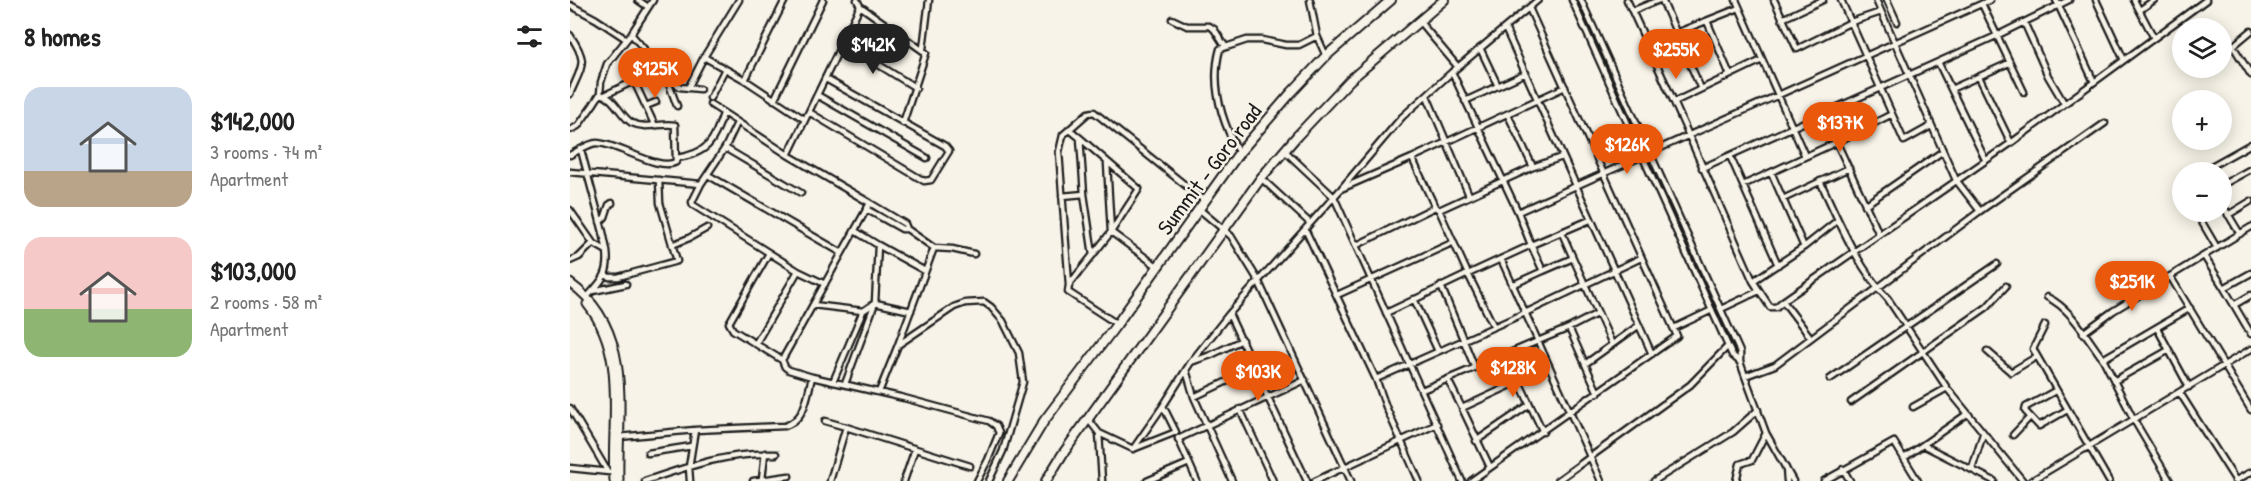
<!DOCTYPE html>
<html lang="en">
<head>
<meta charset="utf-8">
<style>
  body { margin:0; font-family:"Patrick Hand",sans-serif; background:#f2f2f2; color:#222; height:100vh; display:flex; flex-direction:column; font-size:22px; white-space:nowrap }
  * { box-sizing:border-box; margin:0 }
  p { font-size:20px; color:#767676 }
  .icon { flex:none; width:33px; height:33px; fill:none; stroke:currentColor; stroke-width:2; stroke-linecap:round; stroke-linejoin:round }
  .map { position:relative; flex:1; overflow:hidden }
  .panel { display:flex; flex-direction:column; background:#fff; width:570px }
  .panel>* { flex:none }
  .buttons { position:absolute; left:1602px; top:18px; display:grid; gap:12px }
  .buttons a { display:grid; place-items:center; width:60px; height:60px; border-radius:50%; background:#fff; box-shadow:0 3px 15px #0003; font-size:30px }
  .price { position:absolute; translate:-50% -51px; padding:0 14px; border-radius:21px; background:#ea580c; color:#fff; font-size:20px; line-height:39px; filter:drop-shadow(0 2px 3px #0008) }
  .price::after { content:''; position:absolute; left:50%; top:36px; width:18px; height:14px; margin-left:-9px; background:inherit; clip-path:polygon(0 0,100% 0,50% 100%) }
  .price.on { background:#222; color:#fff }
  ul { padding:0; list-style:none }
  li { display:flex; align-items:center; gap:18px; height:150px; padding:0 24px }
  li span { display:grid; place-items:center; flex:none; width:168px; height:120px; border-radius:18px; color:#555 }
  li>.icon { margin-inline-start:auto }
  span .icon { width:72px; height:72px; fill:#fffc; stroke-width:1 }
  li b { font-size:26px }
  h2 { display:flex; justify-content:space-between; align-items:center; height:72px; padding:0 24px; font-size:26px }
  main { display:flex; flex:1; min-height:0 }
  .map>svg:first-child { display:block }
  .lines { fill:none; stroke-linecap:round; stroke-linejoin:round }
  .street-casing { stroke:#1c1c1c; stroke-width:9 }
  .primary-casing { stroke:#1c1c1c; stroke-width:11 }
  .highway-casing { stroke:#1c1c1c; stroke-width:12 }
  .street { stroke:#f7f3e8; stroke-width:4.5 }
  .primary { stroke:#f7f3e8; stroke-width:7 }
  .highway { stroke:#f7f3e8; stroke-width:8 }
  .labels { text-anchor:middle; stroke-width:5; stroke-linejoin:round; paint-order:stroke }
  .street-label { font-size:22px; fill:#1c1c1c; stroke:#f7f3e8 }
</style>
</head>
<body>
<main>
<section class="panel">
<h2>8 homes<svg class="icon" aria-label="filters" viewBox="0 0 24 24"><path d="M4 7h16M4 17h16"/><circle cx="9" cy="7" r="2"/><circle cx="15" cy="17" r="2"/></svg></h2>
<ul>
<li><span style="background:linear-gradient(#c9d6e8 70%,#b9a48a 0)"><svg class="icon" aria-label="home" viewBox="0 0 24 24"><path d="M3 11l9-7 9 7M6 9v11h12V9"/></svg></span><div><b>$142,000</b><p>3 rooms · 74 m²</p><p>Apartment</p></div></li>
<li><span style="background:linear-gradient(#f6c9c9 60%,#8fb573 0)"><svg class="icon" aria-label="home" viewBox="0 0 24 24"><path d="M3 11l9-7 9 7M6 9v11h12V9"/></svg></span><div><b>$103,000</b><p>2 rooms · 58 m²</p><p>Apartment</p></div></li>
</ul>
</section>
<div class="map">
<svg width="1681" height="481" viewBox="0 0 1681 481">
  <rect width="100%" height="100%" fill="#f7f3e8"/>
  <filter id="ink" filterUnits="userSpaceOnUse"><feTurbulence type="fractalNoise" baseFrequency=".0167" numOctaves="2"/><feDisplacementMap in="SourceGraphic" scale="12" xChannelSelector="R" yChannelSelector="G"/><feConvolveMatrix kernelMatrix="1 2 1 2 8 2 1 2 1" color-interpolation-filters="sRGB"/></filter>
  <g filter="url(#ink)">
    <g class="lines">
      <g class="street-casing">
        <path id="street" d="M68 0 78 7
          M287 0 290 6 356 53 333 123
          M740 0 747 36 756 56
          M1002 0 1162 355 1169 361
          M1011 0 1170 352V362L1175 376 1205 365 1410 211 1386 180 1306 0
          M1057 0 1104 102
          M1092 0 1131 89
          M1166 0 1235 156
          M1204 0 1227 49 1281 22 1311 12
          M1271 0 1334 141 1361 126
          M1317 0 1327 22
          M1486 0 1524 82
          M1526 0 1554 60
          M1564 0 1584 38
          M1412 4 1454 92
          M0 5 26 19 56 39
          M290 6 218 155 300 203 212 360 215 367 219 370 242 377 334 398 419 421 426 426 429 433 418 460 407 481
          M1570 10 1584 0
          M1062 11 1089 0
          M602 19 617 26H639L644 29 655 46
          M1212 19 1253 0
          M849 21 888 67
          M1137 21 1160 75
          M1454 22 1478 76 1494 103
          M935 28 1082 354
          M1681 31 1663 46 1681 75
          M1106 33 1169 8
          M61 34 74 49 64 81 85 126
          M0 35C19 63 12 65 0 94
          M272 42 346 88
          M910 48 928 86
          M353 49 359 0
          M134 57 175 80 234 119
          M1192 60 1104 102 1183 281 1200 307H1206L1213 301
          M1368 62 1415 159
          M1409 77 1441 143
          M97 79 107 106
          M175 80 215 0
          M118 88 134 57 169 0
          M1381 89 1439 63
          M35 95 64 81 93 74 110 87 130 89
          M247 95 357 158
          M857 96 899 195
          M140 98 155 69
          M204 100 253 0
          M895 101 956 73
          M140 104 218 155
          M76 106 86 102
          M239 112 354 181 361 180 379 151 375 146 256 79
          M938 115 963 167
          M1254 115 1309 234
          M0 130 8 126 23 105 30 94 31 82 37 64 61 34 83 0
          M510 138 569 189 541 232
          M155 148 231 193
          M11 150 33 232 37 251
          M715 151 764 197 892 481
          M669 153C652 122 640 85 650 49L677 40H692L716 45H729L747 36
          M0 155C8 151 19 143 27 143 47 143 89 172 106 162L105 125C91 122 77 130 62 123 50 116 45 97 30 94
          M1160 156 1208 265
          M992 157 963 167 869 210 865 207 842 158 995 87
          M107 158C138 153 144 142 153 114
          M537 163 541 232
          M1132 168 1426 36 1499 0
          M0 172 131 184 122 202 123 205 228 271
          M1201 172 1234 247
          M1636 172 1638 168 1681 144
          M138 175 272 253
          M691 178 740 223
          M1250 181C1269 221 1287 267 1318 299L1377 388 1453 481
          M131 184 155 148 167 123
          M1173 185 1267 142 1322 114
          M1652 185 1681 169
          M773 188 842 158
          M514 194 523 255
          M492 196 514 194 510 138 499 129
          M1213 199 1279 168
          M300 203 335 224 337 229 364 248 328 345 309 392
          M1652 204 1670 234
          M1295 205 1373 151
          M296 209 332 229H337
          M629 209 661 236 688 280 781 481
          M0 210 23 243 37 251C40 274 32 281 17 297
          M869 210 898 274 961 245 948 212 882 72
          M1410 211 1535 123
          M948 212 1420 0
          M1626 212 1647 248
          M1658 215 1681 201
          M1020 220 961 245 973 271 1003 258 1042 344
          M30 222 35 217 39 205 42 203
          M735 229 806 379 816 407 849 481
          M992 233 1003 258
          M102 245 119 238 137 228
          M308 245 355 271
          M787 245 865 207
          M364 248 382 249 404 254
          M199 253 159 323 163 330 212 360
          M1634 256 1654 288
          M931 259 1031 481
          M0 261 9 257 23 243
          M1681 273 1654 288 1681 334
          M36 275 39 277H48L107 261 90 203 89 180
          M1600 276 1681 410
          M1183 281 1234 247 1268 220
          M499 285 541 232 587 266
          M942 285 973 271
          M871 286 905 368
          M23 291 56 284
          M767 295 884 242
          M1477 297C1502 309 1517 338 1533 359
          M844 299 868 351
          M243 305 293 311 305 303 341 311
          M1664 305 1681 295
          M1151 309 1189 291
          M816 313 898 274 924 327
          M659 314 737 481
          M547 324 498 292 499 285 489 152 493 135 518 113 524 112 635 201
          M1475 325 1463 349 1539 481
          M999 328 1028 313
          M1104 328 1142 310
          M1587 328 1619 387
          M1513 333 1543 311 1681 227
          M1241 338 1213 301 1441 143 1636 0
          M186 343 228 271 255 284
          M328 345 384 307 395 303 414 302 421 307 433 321 449 353 453 382 433 451 419 481
          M1417 351 1441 372 1466 357
          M936 354 973 432
          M621 362 641 355 672 340
          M1015 364 1068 326
          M616 370 624 397 662 481
          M806 379 955 313 1071 258
          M1260 379 1427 264
          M878 380 892 408
          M1544 381 1599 350
          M263 382 293 311
          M275 384 305 303 308 245 285 231
          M852 390 999 328 1028 393
          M1485 391 1456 407 1455 411 1469 426 1497 410
          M1610 393 1666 481
          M624 397 685 368
          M1281 402 1417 307 1436 286
          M1343 407 1377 388
          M0 408 38 472
          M670 409 703 481
          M518 419 529 433 563 449 606 432 593 406 621 362 659 314 771 189 832 117 882 72 968 0
          M255 421 276 427 260 481
          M276 427 400 466
          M529 433 532 481
          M1196 433 1223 481
          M1443 435 1460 417
          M49 437 125 430 215 426C236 419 237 396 242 377
          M608 438 627 481
          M608 439 735 380
          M906 441 959 405
          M1353 445 1424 481
          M563 449 593 406
          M78 453 122 446
          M1334 458 1397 414
          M920 467 892 408 948 382
          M0 468 39 472
          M1216 468 1217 481
          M1273 469 1280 481
          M1402 469 1413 434
          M192 479 195 453
          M75 481C116 467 162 451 206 454
          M120 481 119 467 125 430
          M183 481 219 476
          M334 481 345 449
          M577 481 619 463
          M745 481 867 424
          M901 481 1107 336 959 8
          M987 481 1120 385 1158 346
          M1084 481 1163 432 1188 410
          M1166 481 1170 464 1182 460 1196 433 1175 376
          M1254 481 1324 442 1348 481
          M1461 481 1681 349
          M1600 481 1564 420 1533 359 1620 308
          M1665 481 1681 472"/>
      </g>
      <g class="primary-casing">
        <path id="primary" d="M0 283C66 330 47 411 49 481
          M17 304C58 355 40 422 44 481"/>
      </g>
      <g class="highway-casing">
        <path id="highway" d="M438 481 474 421 547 324 669 153 721 93 756 56 821 0
          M476 481 492 455 691 178 727 136 780 80 874 0"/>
      </g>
      <use href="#street" class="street"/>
      <use href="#primary" class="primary"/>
      <use href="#highway" class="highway"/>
    </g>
  </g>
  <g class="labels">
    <g class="street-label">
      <text transform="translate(639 169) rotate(-53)" y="8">Summit - Goro road</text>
    </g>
  </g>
</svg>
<div class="buttons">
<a><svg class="icon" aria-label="layers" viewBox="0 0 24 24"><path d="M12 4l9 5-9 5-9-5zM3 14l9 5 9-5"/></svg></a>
<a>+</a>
<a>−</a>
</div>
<b class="price on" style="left:303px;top:75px">$142K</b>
<b class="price" style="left:1106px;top:80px">$255K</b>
<b class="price" style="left:85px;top:99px">$125K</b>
<b class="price" style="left:1270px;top:153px">$137K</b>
<b class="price" style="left:1057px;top:175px">$126K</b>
<b class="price" style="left:1562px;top:312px">$251K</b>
<b class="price" style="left:943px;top:398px">$128K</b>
<b class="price" style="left:688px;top:402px">$103K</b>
</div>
</main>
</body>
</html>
